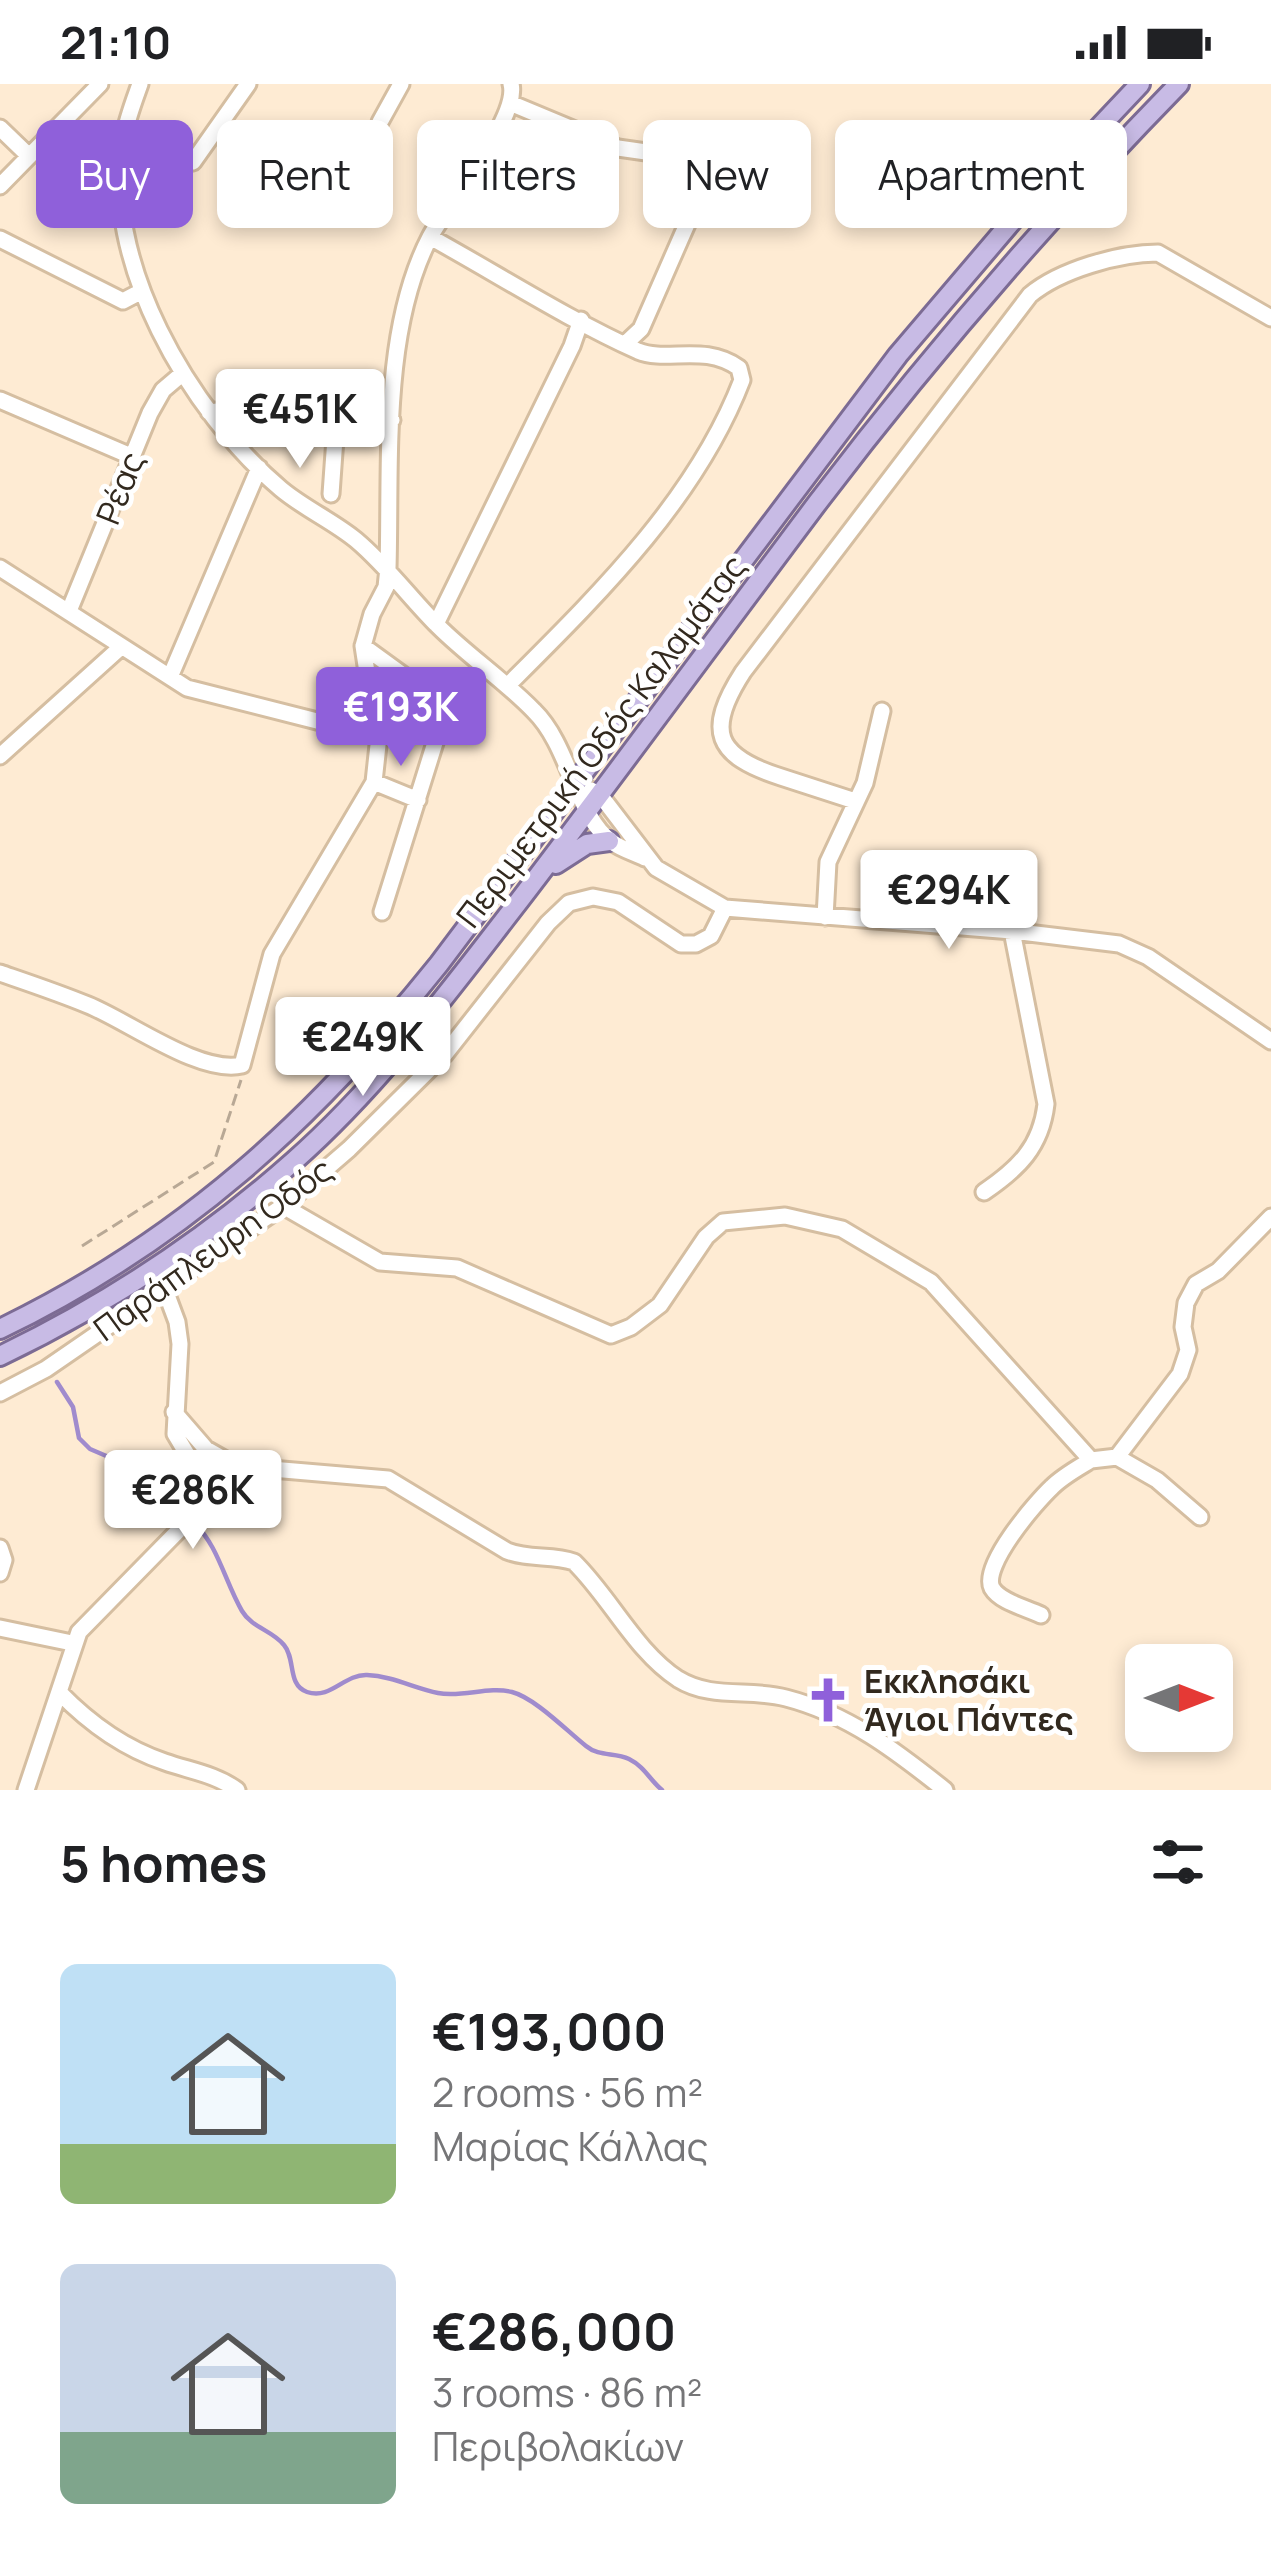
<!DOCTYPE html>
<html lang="en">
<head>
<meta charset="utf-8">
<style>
  body { margin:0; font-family:Manrope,sans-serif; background:#f6f6f6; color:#202124; height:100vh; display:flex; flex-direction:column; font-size:45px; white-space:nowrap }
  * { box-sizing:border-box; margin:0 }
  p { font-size:39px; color:#757577 }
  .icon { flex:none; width:66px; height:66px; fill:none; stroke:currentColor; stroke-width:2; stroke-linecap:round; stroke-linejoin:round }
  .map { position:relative; height:1706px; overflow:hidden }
  .sheet { display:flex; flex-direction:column; background:#fff; flex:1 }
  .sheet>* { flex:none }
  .top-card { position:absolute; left:36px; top:36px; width:1200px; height:108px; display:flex; gap:24px }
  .needle { width:78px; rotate:90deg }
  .buttons { position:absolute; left:1125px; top:1560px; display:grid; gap:24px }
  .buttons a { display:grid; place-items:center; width:108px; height:108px; border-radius:18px; background:#fff; box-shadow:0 6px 18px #0003; font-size:60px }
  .price { position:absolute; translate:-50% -102px; padding:0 27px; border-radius:12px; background:#fff; color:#222; font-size:39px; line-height:78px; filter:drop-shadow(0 3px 6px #0008) }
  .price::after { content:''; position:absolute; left:50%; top:72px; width:36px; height:27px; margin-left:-18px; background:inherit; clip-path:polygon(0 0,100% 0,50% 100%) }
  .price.active { background:#8f60da; color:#fff }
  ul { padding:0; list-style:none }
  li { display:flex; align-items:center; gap:36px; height:300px; padding:0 60px }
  li span { display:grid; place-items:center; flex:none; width:336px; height:240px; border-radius:18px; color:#555 }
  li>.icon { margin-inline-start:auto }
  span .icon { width:144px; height:144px; fill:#fffc; stroke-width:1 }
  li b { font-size:51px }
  h2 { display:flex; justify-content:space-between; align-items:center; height:144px; padding:0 60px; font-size:51px }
  .tag { padding:0 42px; border-radius:18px; background:#fff; box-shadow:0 6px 18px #0003; font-size:42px; line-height:108px }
  .tag.active { background:#8f60da; color:#fff }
  .status { display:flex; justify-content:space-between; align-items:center; height:84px; padding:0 60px; background:#fff; direction:ltr }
  .status svg { height:33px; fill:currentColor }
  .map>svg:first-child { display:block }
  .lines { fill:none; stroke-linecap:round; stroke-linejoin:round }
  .stream { stroke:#a08bcd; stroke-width:4.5 }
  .minor-casing { stroke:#d5bea1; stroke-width:21 }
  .major-casing { stroke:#7c6b94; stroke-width:24 }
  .path { stroke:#b8a895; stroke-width:3; stroke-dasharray:12 6; stroke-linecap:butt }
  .minor { stroke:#fff; stroke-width:15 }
  .major { stroke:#c8bbe5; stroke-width:18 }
  .labels { text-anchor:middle; stroke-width:10; stroke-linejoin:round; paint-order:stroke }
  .street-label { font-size:33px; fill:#32291e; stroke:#fff }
  .poi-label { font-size:33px; font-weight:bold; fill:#32291e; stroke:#fff; text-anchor:start }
</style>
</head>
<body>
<div class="status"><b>21:10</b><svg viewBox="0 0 49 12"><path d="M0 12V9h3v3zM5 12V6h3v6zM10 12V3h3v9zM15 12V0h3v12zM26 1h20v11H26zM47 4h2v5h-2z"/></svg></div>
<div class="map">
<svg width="1271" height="1706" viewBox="0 0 1271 1706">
  <rect width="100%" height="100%" fill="#feebd3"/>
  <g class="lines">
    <path class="stream" d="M57 1298 73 1323 79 1354 90 1365 118 1377 140 1404 181 1431
      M194 1439C218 1461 225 1498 242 1527 252 1544 272 1546 284 1561 296 1575 287 1601 307 1608 331 1616 344 1590 367 1591 392 1592 414 1604 438 1609 462 1614 488 1602 512 1608 535 1614 567 1647 586 1662 599 1673 615 1668 629 1675 645 1683 649 1695 662 1706"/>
    <g class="minor-casing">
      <path id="minor" d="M140 0C134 17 127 35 124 52 99 175 191 329 281 405 305 425 333 437 356 456 387 482 410 514 438 542 468 572 504 596 534 627 570 662 576 733 612 758 621 765 635 769 645 774
        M510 19 618 64 688 74 703 85 702 106 641 245 626 259
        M380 38 401 0
        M0 44 28 71
        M193 78 248 0
        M0 102 100 0
        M430 153C499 191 567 235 638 267 667 279 704 259 739 284L742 296C696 416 597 512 507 602
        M0 155 123 217 142 207
        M0 316 133 373
        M209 328 235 325 392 336
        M331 410 339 299
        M0 484 187 604 317 637 375 645
        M69 527 150 329 163 306 183 289
        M436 540 572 262 581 236
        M363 562 436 615 444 630 382 828
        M170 593 259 384
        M0 672 121 563
        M374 698 418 716
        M591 706 601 712 656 784 725 824 1012 847 1119 860 1148 873 1271 957
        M855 717C830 709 806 701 781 693 715 672 705 647 743 588L1030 211C1060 186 1119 169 1158 169L1271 234
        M825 833 828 778 865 699 882 627
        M0 889C29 899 59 909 88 921 128 937 200 991 242 981L272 870 374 698 378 661 363 562 372 530 386 503 388 484C391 381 381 247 430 153 447 121 520 33 511 0
        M984 1108C1018 1085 1041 1063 1046 1020L1012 847
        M283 1122 380 1178 457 1184 611 1251 631 1243 660 1221 706 1153 723 1138 785 1132 842 1145 931 1198 1091 1376 1117 1373 1180 1290 1188 1266 1183 1243 1186 1219 1196 1200 1218 1187 1271 1133
        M0 1309 46 1285 283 1122 349 1065 445 970 548 839 569 819 593 813 618 818 681 860H696L711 852 725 824
        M174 1328 206 1365 236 1382 388 1395 507 1467C530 1476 552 1470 574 1478 610 1513 635 1567 678 1595 712 1616 750 1604 786 1614 848 1630 896 1667 945 1706
        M1117 1373 1157 1396 1200 1433
        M0 1464 4 1476 0 1489
        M1041 1531C1027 1524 1000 1518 992 1504 981 1482 1035 1419 1052 1403 1063 1392 1078 1384 1091 1376
        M0 1544 72 1559
        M59 1608C89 1639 123 1664 165 1678 191 1687 215 1690 237 1706
        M26 1706 79 1548 180 1445 199 1417 197 1387 175 1350 180 1260 177 1238 164 1203"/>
    </g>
    <g class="major-casing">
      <path id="major" d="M556 780 587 760 609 757
        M0 1245C182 1157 313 1037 439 880L898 271 1025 122 1140 0
        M0 1272C106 1221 205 1156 294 1077 380 1001 449 907 519 817 620 685 718 551 818 418 930 271 1050 132 1179 0"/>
    </g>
    <path class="path" d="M82 1162 214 1078 241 996"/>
    <use href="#minor" class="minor"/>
    <use href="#major" class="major"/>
  </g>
  <defs>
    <g id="church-bare" transform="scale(3.6)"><path d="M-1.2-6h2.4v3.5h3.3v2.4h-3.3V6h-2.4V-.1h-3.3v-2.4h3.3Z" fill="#8f60da" stroke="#fff" stroke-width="2.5" paint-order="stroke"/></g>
  </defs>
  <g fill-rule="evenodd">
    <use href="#church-bare" x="828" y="1616"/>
  </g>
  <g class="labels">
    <g class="street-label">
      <text transform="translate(120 404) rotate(-68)" y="12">Ρέας</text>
      <text transform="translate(601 657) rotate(-53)" y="12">Περιμετρική Οδός Καλαμάτας</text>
      <text transform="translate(213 1165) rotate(-36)" y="12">Παράπλευρη Οδός</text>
    </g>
    <g class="poi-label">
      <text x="864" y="1609">Εκκλησάκι<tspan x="864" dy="38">Άγιοι Πάντες</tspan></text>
    </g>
  </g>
</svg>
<div class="buttons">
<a><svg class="needle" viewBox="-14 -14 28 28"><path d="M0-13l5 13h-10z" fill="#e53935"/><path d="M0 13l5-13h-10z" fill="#757577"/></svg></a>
</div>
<b class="price" style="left:300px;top:387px">€451K</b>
<b class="price active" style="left:401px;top:685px">€193K</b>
<b class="price" style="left:949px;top:868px">€294K</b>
<b class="price" style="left:363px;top:1015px">€249K</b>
<b class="price" style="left:193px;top:1468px">€286K</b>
<div class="top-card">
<a class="tag active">Buy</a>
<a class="tag">Rent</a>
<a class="tag">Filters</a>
<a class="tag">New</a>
<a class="tag">Apartment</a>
</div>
</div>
<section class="sheet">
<h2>5 homes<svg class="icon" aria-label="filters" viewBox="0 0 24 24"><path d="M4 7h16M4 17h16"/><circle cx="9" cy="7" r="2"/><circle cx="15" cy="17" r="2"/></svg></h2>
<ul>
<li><span style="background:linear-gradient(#bfe0f5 75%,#8fb573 0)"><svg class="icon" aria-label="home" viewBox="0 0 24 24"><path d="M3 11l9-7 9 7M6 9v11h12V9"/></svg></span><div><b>€193,000</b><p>2 rooms · 56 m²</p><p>Μαρίας Κάλλας</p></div></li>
<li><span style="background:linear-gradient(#c9d6e8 70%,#7fa58c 0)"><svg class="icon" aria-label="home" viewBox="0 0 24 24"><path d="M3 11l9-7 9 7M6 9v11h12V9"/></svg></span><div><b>€286,000</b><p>3 rooms · 86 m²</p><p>Περιβολακίων</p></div></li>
</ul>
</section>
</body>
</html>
